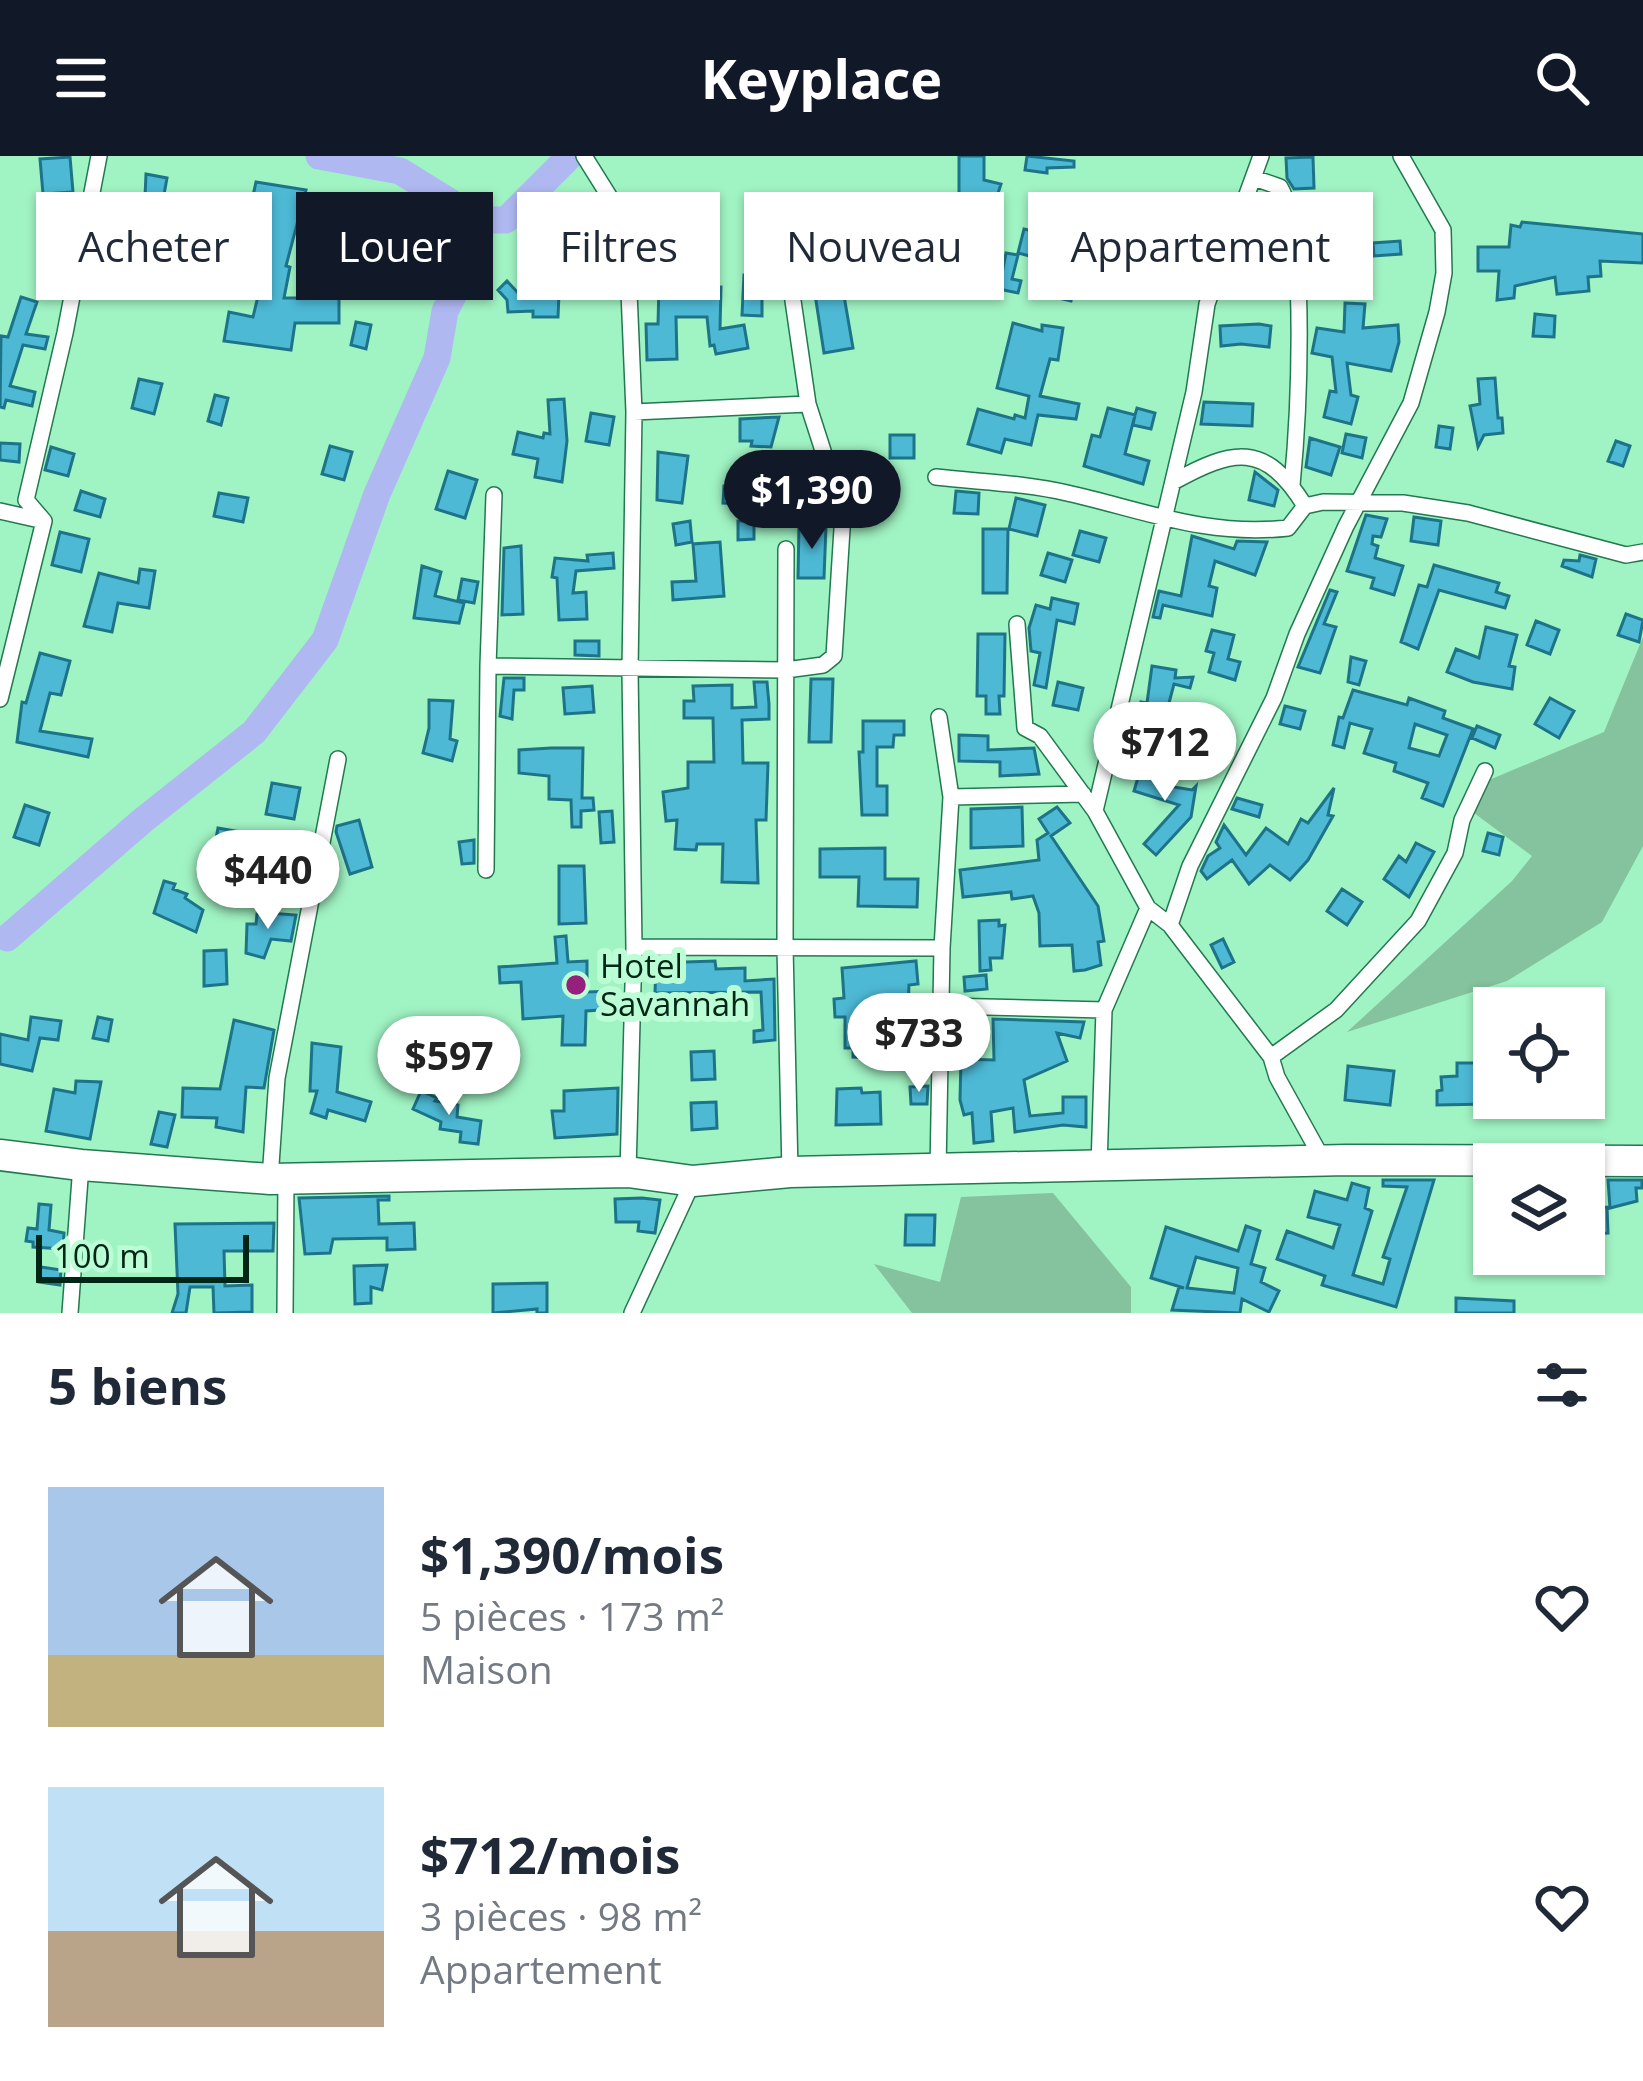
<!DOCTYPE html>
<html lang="fr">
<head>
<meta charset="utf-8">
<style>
  body { margin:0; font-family:"Open Sans",sans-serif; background:#f6f6f7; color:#1f2937; height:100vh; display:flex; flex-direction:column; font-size:45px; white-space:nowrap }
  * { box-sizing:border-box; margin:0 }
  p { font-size:39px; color:#747a83 }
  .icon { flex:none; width:66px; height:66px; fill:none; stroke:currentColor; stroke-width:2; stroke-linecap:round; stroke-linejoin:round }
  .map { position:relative; height:1157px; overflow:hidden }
  .side { display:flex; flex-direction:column; background:#fff; flex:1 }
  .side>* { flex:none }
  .hud { position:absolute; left:36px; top:36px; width:1572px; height:108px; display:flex; gap:24px }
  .buttons { position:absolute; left:1473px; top:831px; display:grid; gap:24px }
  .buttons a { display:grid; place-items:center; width:132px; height:132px; border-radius:0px; background:#fff; box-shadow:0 3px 9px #0004; font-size:60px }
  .scale { position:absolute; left:36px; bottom:30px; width:213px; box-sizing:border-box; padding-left:12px; border:6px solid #022615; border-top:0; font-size:33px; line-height:42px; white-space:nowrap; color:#022615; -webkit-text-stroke:9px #bbfdd5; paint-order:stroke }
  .price { position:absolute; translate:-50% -102px; padding:0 27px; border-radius:42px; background:#fff; color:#222; font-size:39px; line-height:78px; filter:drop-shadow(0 3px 6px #0008) }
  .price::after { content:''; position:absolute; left:50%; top:72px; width:36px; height:27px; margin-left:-18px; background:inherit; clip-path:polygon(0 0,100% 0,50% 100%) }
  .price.on { background:#111827; color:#fff }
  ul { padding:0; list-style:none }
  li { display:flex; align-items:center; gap:36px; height:300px; padding:0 48px }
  li span { display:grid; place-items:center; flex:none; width:336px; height:240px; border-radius:0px; color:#555 }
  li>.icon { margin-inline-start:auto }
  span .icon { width:144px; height:144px; fill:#fffc; stroke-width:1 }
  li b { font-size:51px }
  h2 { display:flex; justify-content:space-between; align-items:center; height:144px; padding:0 48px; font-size:51px }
  .chip { padding:0 42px; border-radius:0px; background:#fff; box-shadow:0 3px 9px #0004; font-size:42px; line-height:108px }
  .chip.on { background:#111827; color:#fff }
  header { display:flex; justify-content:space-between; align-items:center; height:156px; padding:0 48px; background:#111827; color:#fff; font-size:54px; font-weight:700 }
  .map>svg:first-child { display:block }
  .green { fill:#85c29e }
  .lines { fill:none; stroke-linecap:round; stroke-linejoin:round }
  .river { stroke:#b0b8f2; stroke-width:27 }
  .building { fill:#4db9d5; stroke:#1d7489; stroke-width:3; fill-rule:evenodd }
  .street-casing { stroke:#22794f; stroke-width:18 }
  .highway-casing { stroke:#22794f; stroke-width:33 }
  .street { stroke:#fff; stroke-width:15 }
  .highway { stroke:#fff; stroke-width:30 }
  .poi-dot { fill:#95207d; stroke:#bbfdd5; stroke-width:4.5 }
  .labels { text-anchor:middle; stroke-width:12; stroke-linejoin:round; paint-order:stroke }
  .poi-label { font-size:33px; fill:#022615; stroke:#bbfdd5; text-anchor:start }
</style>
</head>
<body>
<header><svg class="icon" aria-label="menu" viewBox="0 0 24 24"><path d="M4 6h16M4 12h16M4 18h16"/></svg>Keyplace<svg class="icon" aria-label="search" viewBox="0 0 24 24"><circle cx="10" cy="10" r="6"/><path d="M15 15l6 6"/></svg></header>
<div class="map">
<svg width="1643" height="1157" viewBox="0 0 1643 1157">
  <rect width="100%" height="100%" fill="#a0f3c3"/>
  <path class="green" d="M1643 481V690L1602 766 1507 825 1347 876 1512 725 1532 700 1466 651 1489 624 1604 576Z
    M1053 1037 1131 1131V1157H912L874 1108 940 1126 961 1041Z"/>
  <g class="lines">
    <path class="river" d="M319 0 400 15 479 64H506L570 0
      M7 782 142 665 254 576 325 484 377 338 437 202 445 155 476 95 479 64"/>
  </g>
  <path class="building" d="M959 0H984V24L1001 28 989 65 968 60V81L946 82V45L959 44Z
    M1027 0 1074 5V11L1047 12V17L1025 14Z
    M70 1 73 36 43 38 40 3Z
    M1313 1 1314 32 1294 33 1287 22 1286 2Z
    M146 18 167 22 163 44 145 41Z
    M256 26 306 34 286 110 290 111 284 142H339V167H295L291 194 224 185 229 156 253 161 259 136 265 87 244 81Z
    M658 44 663 91H639L635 75V45Z
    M762 51H786L785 81H762Z
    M1255 58 1270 59 1268 82 1253 81Z
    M1522 66 1643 78V107L1600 105 1601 120 1588 121 1589 135 1557 138 1555 121 1515 130 1514 142 1497 144 1499 115H1478V91H1509L1511 69 1520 71Z
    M136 71 158 75 151 103 125 96 130 78H134Z
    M1024 73 1084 87 1071 145 1050 140 1056 107 1018 97Z
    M1400 85 1401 98 1374 100 1373 87Z
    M1006 97 1018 99 1012 123 1021 125 1018 137 999 133Z
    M1177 97 1198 98 1197 112H1177Z
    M827 109 831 136 843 134 853 192 824 197 813 125 802 126 793 115Z
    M673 114 674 131H721L720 173 744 169 748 192 716 198 714 189 710 190 707 161H676L677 203 647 204 646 168H658L659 129H641L640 116Z
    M744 119 762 120V160L742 159Z
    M507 125 519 138H559L558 161H533V155L508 156 507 144 498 134Z
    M21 141 37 146 26 178 48 181 45 193 23 189 10 230 35 236 32 250 6 244 4 252 0 251 1 180 8 181Z
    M1345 147 1365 148 1363 172 1398 169 1399 186 1391 215 1347 207 1351 239 1358 241 1351 268 1324 261 1330 235 1336 236 1332 201 1312 197 1317 172 1344 176Z
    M1535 158 1555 160 1554 181 1533 180Z
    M356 166 371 169 366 193 351 189Z
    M1013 167 1042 175V169L1063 172 1058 204 1050 203 1040 240 1079 248 1076 263 1038 259 1031 289 1005 283 1001 297 968 288 978 253 1014 263 1015 259 1025 262 1029 240 997 232Z
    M1259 168 1271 170 1269 191 1241 188 1221 190 1220 170Z
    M1495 222 1498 262H1502L1503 277 1484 279 1478 291 1470 250 1480 248 1478 223Z
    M139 223 162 228 154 258 132 252Z
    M215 239 228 242 221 269 208 265Z
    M564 243 567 285 562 326 535 321 538 303 513 298 518 276 543 282 544 277 550 278 548 244Z
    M1204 246 1253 248 1252 270 1201 268Z
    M1108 252 1135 259 1137 252 1155 257 1151 273 1133 269 1135 259 1125 298 1149 305 1143 328 1084 310 1092 279 1100 281Z
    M591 257 614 261 609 289 586 285Z
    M779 261 771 291 751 290 752 285H740V263Z
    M1439 270 1453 272 1450 293 1436 291Z
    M1346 278 1366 282 1362 302 1342 297Z
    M890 279H914V302H890Z
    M1310 282 1340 291 1331 319 1306 311Z
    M1616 285 1630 290 1623 310 1608 305Z
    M0 287 20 288 19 306 0 304Z
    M330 290 352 296 344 324 322 318Z
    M51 291 74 298 68 320 45 314Z
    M658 296 688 300 682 347 657 344Z
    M448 315 477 324 465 362 436 353Z
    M1255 316 1278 334 1274 350 1249 344Z
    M724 330 742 331 741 348 723 347Z
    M81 335 105 343 100 361 75 354Z
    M956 335 979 337 978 358 954 357Z
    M219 337 248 342 243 366 214 360Z
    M1016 342 1045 349 1037 380 1009 373Z
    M1366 359 1387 363 1381 381 1373 380 1372 388 1378 390 1375 402 1403 410 1394 439 1371 432 1374 422 1347 415Z
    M1414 361 1441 365 1438 389 1411 385Z
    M690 365 692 386 676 389 673 368Z
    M738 365H754V383L738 384Z
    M799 369 826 370 824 422H798Z
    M983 373H1008L1007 437H983Z
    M1080 375 1106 382 1099 406 1073 399Z
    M60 376 89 383 81 416 52 409Z
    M1192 380 1234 393 1237 385 1267 386 1255 419 1215 405 1209 430 1217 432 1212 460 1163 449 1160 462 1153 461 1159 435 1181 440Z
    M720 386 724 440 673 444 672 426 696 425 693 388Z
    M521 390 523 458 502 459 504 392Z
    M613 397 614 412 576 415 573 437 586 436 587 463 559 464 557 422 552 421 555 402 588 405 587 399Z
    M1048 397 1072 404 1065 426 1041 419Z
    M1580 399 1596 403 1592 421 1562 410 1564 404 1579 405Z
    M1434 409 1499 427 1496 436 1509 440 1505 452 1439 434 1418 493 1401 486 1419 429 1427 431Z
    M422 410 441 416 435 440 464 447 459 467 414 462Z
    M140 413 155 415 149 452 118 447 112 476 84 470 99 417 138 427Z
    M462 423 478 426 474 447 458 444Z
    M1330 434 1337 436 1324 468 1336 471 1320 517 1298 511Z
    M1052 442 1078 448 1074 468 1057 464 1046 532 1034 529 1040 497 1031 495 1029 472 1036 449 1050 453Z
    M1626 458 1643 464 1639 486 1618 479Z
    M1536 465 1559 474 1550 498 1527 489Z
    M1486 471 1517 479 1509 510 1515 511 1512 533 1473 526 1447 516 1456 493 1479 502Z
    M1212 474 1234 479 1228 503 1240 506 1235 524 1209 516 1214 497 1206 495Z
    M978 478H1005L1004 540H999L1000 558H986V540H977Z
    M575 485H599V500L575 499Z
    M40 497 70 505 61 539 50 537 40 575 92 583 88 601 17 586 22 546 26 547Z
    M1351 501 1366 505 1359 529 1348 526Z
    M1152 510 1176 514 1175 522 1193 521 1190 532 1174 528 1165 562 1140 558 1141 546 1147 547Z
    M504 522H524V534H514L512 563 500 560Z
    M811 523H833L831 586H809Z
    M754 526H767L769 548V563L742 564 743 607H768L766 664H756L758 727 722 726 723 688H697L696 694 675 693 677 664 666 665 663 636 688 632V606H714L713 562H684V545H694L693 530 732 529V552L756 551Z
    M1058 526 1083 532 1078 554 1053 549Z
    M592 530 594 556 565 558 563 532Z
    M1353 534 1407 549 1409 542 1445 555 1443 562 1473 573 1443 650 1422 642 1428 627 1394 615 1396 607 1364 597 1372 573 1350 567 1344 592 1333 589 1339 561 1343 562ZM1415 568 1447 579 1439 600 1409 592Z
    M1550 542 1574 555 1559 582 1535 568Z
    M429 544 453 545 450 583 457 585 452 605 423 597 429 572Z
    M1285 550 1305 555 1300 573 1280 568Z
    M863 565H904V579H894L893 591H877V630H887V659H862L859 596H863Z
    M1477 570 1500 579 1495 592 1472 582Z
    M959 579 988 580V594L1034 592 1039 618 1000 620V606L959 605Z
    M551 592H583L582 642H593L594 654 581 655V671H572L571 644 549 643V620L519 617V594Z
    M1142 608 1172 617 1168 630 1192 634 1196 630 1191 661 1156 699 1144 688 1179 649 1134 635Z
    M272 627 300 632 294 663 266 658Z
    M1334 632 1328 659 1333 660 1308 704 1290 724 1270 709 1249 728 1232 704 1207 723 1201 715 1208 700 1220 692 1216 686 1224 669 1246 699 1266 672 1288 688 1301 663 1308 667Z
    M1237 642 1262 649 1259 661 1232 653Z
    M25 649 49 657 39 689 14 681Z
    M1022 651 1023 690 971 692V653Z
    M1057 651 1070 667 1051 680 1098 750 1104 785 1098 786 1101 809 1085 814 1074 815 1072 789 1040 790 1039 757 1033 740 1012 743 1011 736 963 741 960 714 1039 704 1037 684 1048 677 1039 663Z
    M612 655 614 686 601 687 599 656Z
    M359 664 372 711 350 718 336 676 337 670Z
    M218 672 246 677 241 704 213 698Z
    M1488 677 1503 681 1499 699 1483 695Z
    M474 684V707L462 708 459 686Z
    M1416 687 1434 696 1409 741 1384 723 1399 700 1406 706Z
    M885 692V723H918L917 751 858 750 859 721H820V693Z
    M559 710H584L586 767 559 768Z
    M164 725 175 728 173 733 187 738 185 742 203 754 196 776 154 757Z
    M1342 733 1362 746 1347 769 1327 755Z
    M269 757 296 759 291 785 271 783 264 802 246 797 247 768H256L257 758Z
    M999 764V770L1005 769 1002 802H990L991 814 980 815 979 765Z
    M566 780 568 806 587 805V836L614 835 615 853 586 855 585 889H562L563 860 523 863 521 826 500 827 499 811 557 807 555 781Z
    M1223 783 1234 806 1222 812 1211 789Z
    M226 794 227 828 204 830V795Z
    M715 805 716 813 745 812V825L774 823 775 884 754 886V875L763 874 761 836 655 837 656 807Z
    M916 805 918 828 909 829 908 853 868 854 869 902 853 901V892H845V861H835L834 843 844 842 842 812Z
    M986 819 987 833 965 835 964 821Z
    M31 861 61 865 58 884 40 882 32 915 0 908V878L28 884Z
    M98 861 112 864 108 885 93 882Z
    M993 863 1084 866 1080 882 1057 877 1067 905 1024 924 1030 960 1063 957V941H1086V971L1063 969 1015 976 1013 952 991 956 993 985 974 987 972 957 964 959 960 944 961 903 994 904Z
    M234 864 274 874 264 932 246 931 243 976 216 971 217 962 182 961 183 932 220 933Z
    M312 887 341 891 337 936 371 946 365 965 328 954 326 962 311 957 317 935H310Z
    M907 890 908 910 873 911V892Z
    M714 895 715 923 692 924 691 896Z
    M1457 907H1489V948L1437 949V935L1442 934 1441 921 1457 920Z
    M1348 910 1394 915 1390 949 1345 944Z
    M76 925 101 926 90 983 46 975 54 933 75 937Z
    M928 930 927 948H911L910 931Z
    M618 932 617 978 555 982 552 955H564V935Z
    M861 932 862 937 880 936 881 968 836 969 837 933Z
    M421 935 437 942 435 945 458 949 457 961 481 965 478 988 460 986 461 976 440 973 441 966 413 953Z
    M716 946 717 972 692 974 691 947Z
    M159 956 175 959 167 991 151 988Z
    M1383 1024H1434L1396 1151 1322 1129 1325 1120 1277 1103 1287 1075 1333 1092 1340 1069 1308 1061 1315 1035 1347 1044 1352 1027 1369 1032 1365 1052 1372 1055 1353 1119 1383 1128 1390 1103 1383 1101 1407 1031 1383 1030Z
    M1608 1024H1642V1032H1636L1637 1045 1610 1052Z
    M389 1040V1044H378L379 1068 414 1067 415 1093 387 1094V1082L333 1083 330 1097 305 1098 299 1042Z
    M642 1042 660 1044 655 1077 638 1075 639 1066H616L615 1043Z
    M39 1048 51 1049 49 1074 64 1077 63 1093 33 1091V1086L26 1085 28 1072 37 1073Z
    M1607 1051 1608 1077 1584 1078V1052Z
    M906 1059H935L934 1089H905Z
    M274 1067 273 1095H224L225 1130 252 1129V1156L214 1157 213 1131H190L186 1157H172L178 1138 175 1068Z
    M1246 1070 1260 1075 1251 1108 1265 1112 1261 1126 1279 1135 1269 1156 1242 1143 1240 1157 1172 1154 1179 1131 1184 1132 1151 1122 1166 1071 1238 1095ZM1196 1101 1238 1112 1234 1137 1187 1132Z
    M387 1109 382 1134 371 1131V1147L355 1148 354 1110Z
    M41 1111 61 1114 60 1129 39 1126Z
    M547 1127V1157H537V1153L493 1157V1128Z
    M1456 1142 1514 1145V1157H1456Z"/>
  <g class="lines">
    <g class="street-casing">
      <path id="street" d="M584 0 609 40 627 88 634 256 630 514 634 791 628 1016
        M1254 22 1280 31C1309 80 1298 268 1292 329
        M634 256 808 248
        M936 321C979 326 1025 327 1067 337 1144 354 1205 381 1288 372L1305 350 1323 346 1403 347 1468 357 1626 399 1643 396
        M1173 326C1233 293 1265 285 1305 350
        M494 339 488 510 786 514 823 509 834 500 843 357 808 248 791 131
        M0 355 44 365
        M786 393 785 791 790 1016
        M1017 468 1025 572 1040 580 1095 655 1148 752 1170 769 1271 901 1277 921 1323 1004
        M0 543 44 365 26 344 65 177 99 0
        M951 641 1083 638
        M1095 655 1194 236 1207 148 1261 0
        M486 714 488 510
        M1170 769 1190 710 1274 542 1297 478 1346 370 1411 247 1437 156 1444 117 1443 74 1401 0
        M634 791 942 792
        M943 850 1104 854
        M1271 901 1336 854 1418 765 1455 697 1462 664 1485 615
        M1099 1010 1104 854 1148 752
        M938 1015 942 792 951 641 939 561
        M270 1023 277 922 338 603
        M70 1157 81 1009
        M285 1157 286 1022
        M632 1157 693 1025"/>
    </g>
    <g class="highway-casing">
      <path id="highway" d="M0 999 81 1009 270 1023 628 1016 693 1025 790 1016 1347 1004 1643 1005"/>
    </g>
    <use href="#street" class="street"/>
    <use href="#highway" class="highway"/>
  </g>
  <circle class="poi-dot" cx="576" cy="829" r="12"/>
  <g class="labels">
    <g class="poi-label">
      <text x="600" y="822">Hotel<tspan x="600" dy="38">Savannah</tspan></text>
    </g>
  </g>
</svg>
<div class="buttons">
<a><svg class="icon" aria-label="locate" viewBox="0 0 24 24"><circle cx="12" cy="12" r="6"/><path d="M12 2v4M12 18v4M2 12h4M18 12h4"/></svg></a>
<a><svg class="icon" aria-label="layers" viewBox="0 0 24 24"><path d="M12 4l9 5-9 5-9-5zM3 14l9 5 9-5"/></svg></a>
</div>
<div class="scale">100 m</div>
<b class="price on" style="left:812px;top:396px">$1,390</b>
<b class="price" style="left:1165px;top:648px">$712</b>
<b class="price" style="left:268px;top:776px">$440</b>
<b class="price" style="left:919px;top:939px">$733</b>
<b class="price" style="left:449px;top:962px">$597</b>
<div class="hud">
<a class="chip">Acheter</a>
<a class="chip on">Louer</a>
<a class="chip">Filtres</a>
<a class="chip">Nouveau</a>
<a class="chip">Appartement</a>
</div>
</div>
<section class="side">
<h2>5 biens<svg class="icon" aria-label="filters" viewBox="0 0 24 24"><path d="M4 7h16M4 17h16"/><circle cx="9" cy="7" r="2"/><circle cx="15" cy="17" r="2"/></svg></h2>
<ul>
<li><span style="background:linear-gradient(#a9c7e8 70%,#c2b280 0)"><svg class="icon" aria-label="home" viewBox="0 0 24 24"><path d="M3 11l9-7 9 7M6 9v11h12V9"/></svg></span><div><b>$1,390/mois</b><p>5 pièces · 173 m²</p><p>Maison</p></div><svg class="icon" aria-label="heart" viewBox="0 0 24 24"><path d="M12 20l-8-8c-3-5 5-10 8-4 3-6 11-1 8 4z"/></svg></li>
<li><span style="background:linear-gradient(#bfe0f5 60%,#b9a48a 0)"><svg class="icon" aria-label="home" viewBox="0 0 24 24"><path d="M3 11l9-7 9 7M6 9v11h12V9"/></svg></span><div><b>$712/mois</b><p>3 pièces · 98 m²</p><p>Appartement</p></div><svg class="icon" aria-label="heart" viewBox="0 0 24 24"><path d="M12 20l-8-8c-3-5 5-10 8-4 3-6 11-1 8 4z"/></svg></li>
</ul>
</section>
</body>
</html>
